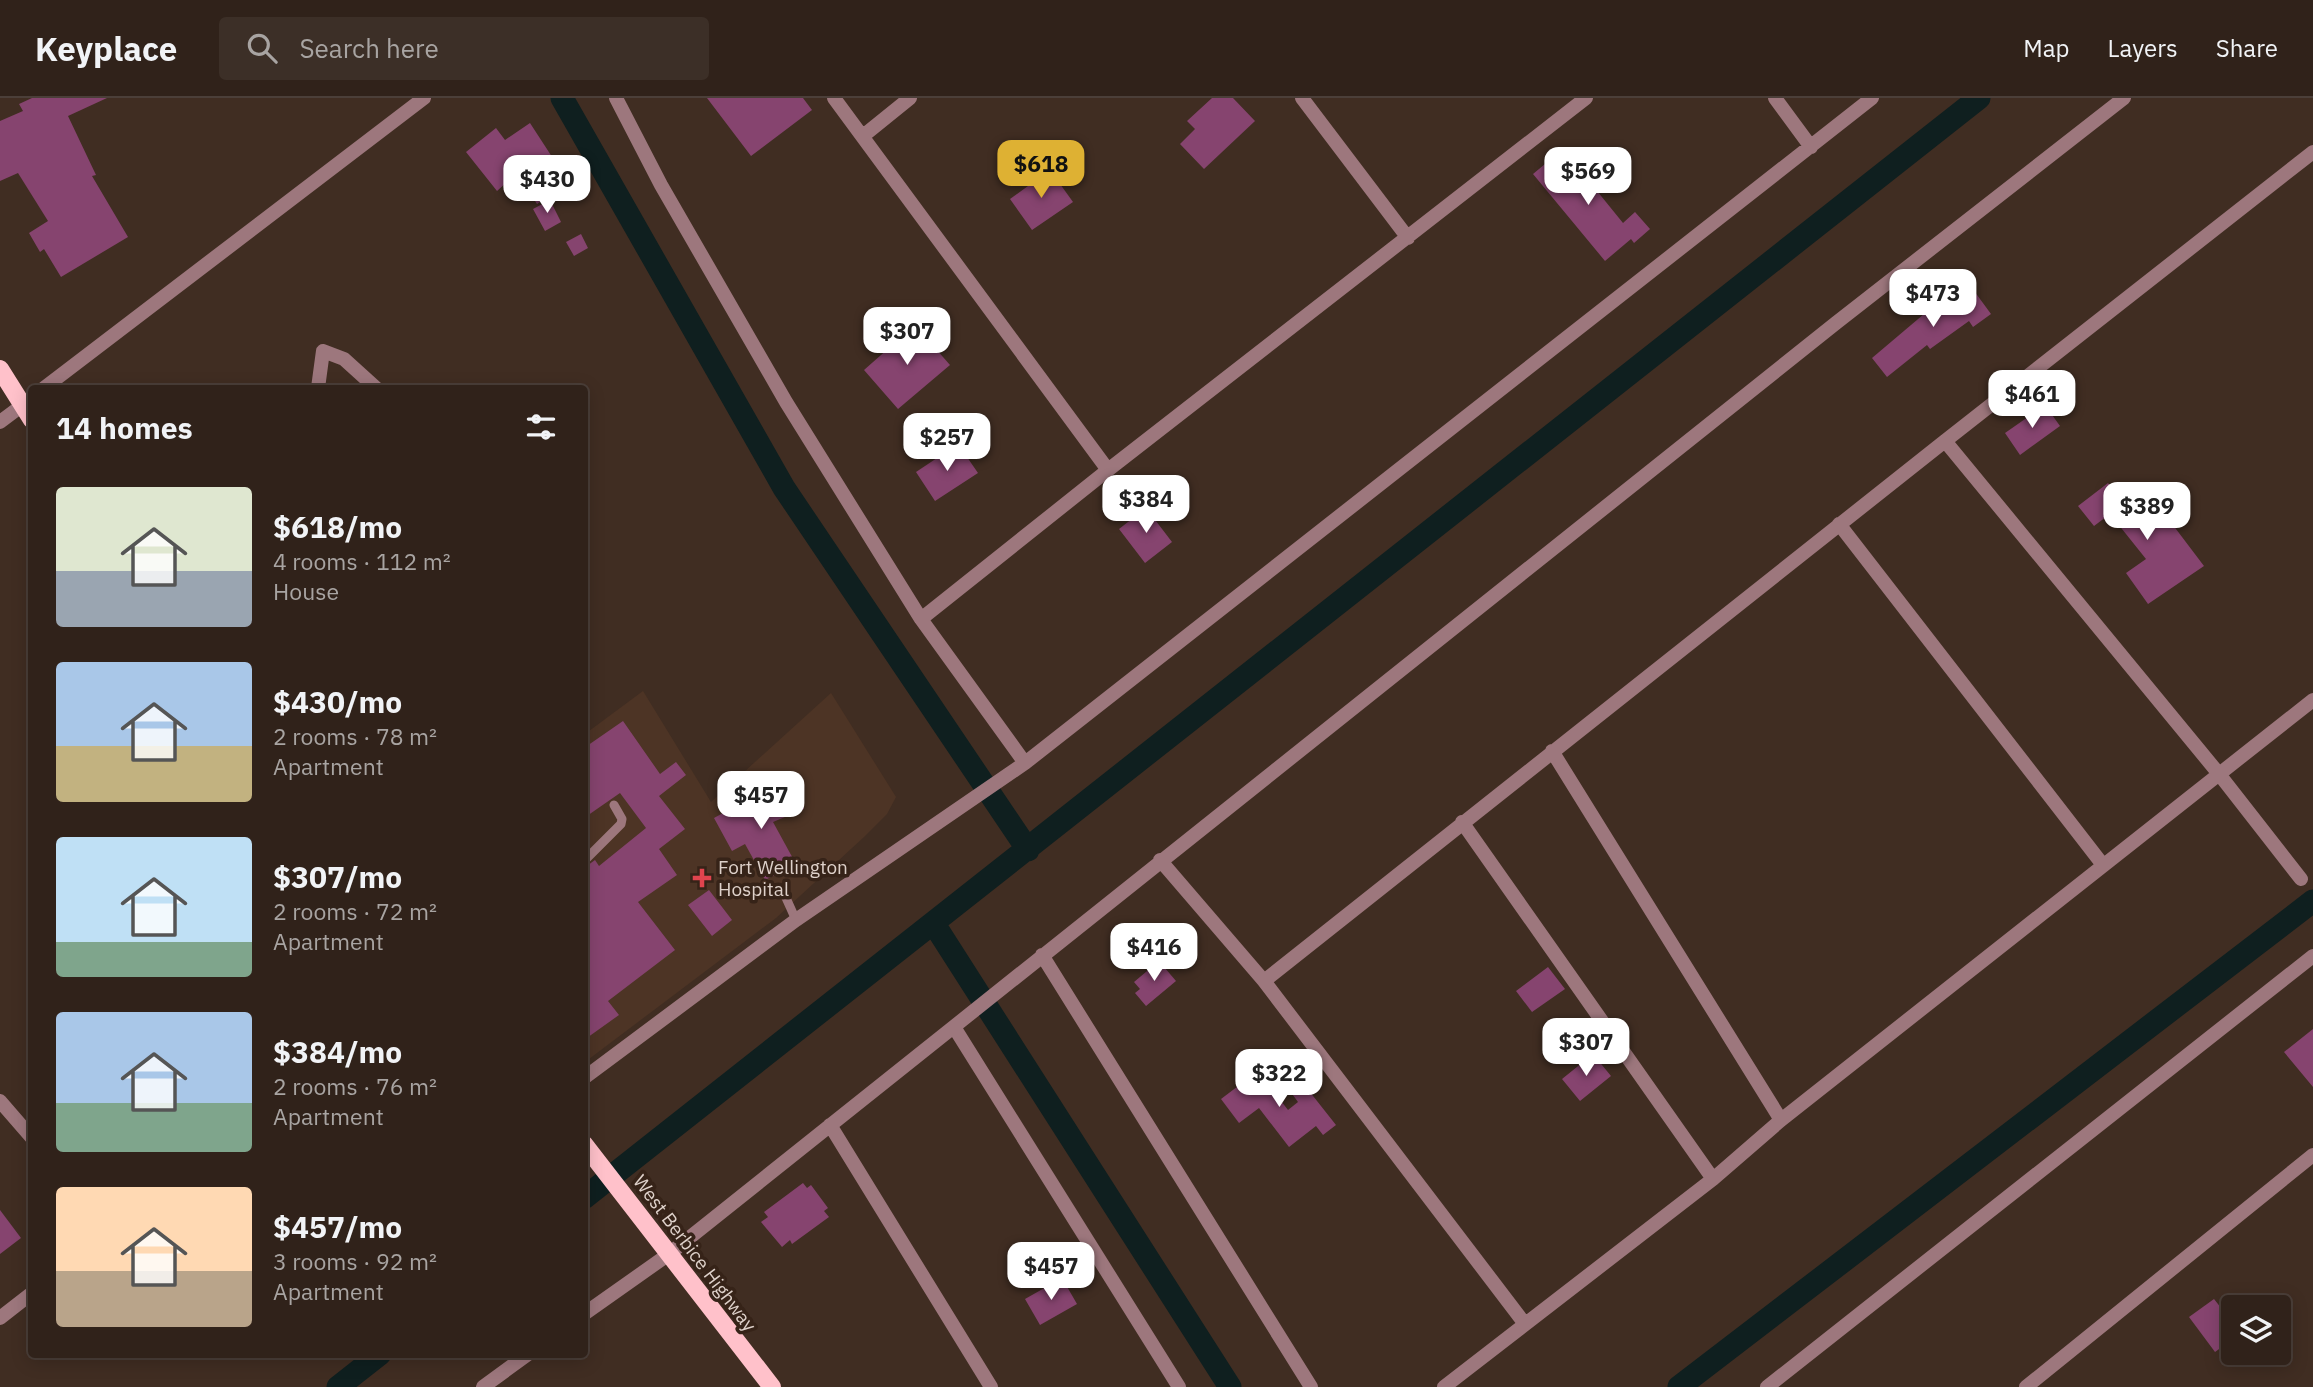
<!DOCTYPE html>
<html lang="en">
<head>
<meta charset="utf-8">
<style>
  body { margin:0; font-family:"IBM Plex Sans",sans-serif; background:#3c2f27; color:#f1f3f6; height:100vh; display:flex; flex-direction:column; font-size:26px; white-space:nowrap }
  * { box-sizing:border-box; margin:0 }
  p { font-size:23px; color:#a8a4a2 }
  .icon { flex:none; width:38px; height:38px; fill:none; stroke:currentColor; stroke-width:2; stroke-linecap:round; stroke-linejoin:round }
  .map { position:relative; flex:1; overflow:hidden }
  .panel { position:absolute; left:28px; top:287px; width:560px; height:973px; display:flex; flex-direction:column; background:#30221a; border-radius:7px; box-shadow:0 4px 18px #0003,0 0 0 2px #4b3f39 }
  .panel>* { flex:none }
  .buttons { position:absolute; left:2221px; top:1197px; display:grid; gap:14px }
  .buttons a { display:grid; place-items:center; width:70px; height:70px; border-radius:7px; background:#30221a; box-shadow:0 4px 18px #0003,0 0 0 2px #4b3f39; font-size:35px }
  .price { position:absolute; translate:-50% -60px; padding:0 16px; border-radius:14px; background:#fff; color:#222; font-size:23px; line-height:46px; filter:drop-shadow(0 2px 4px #0008) }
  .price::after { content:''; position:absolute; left:50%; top:42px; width:21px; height:16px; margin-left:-10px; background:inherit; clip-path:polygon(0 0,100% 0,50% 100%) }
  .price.active { background:#deb133; color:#111 }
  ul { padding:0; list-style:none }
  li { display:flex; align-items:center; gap:21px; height:175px; padding:0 28px }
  li span { display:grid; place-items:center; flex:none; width:196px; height:140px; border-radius:7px; color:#555 }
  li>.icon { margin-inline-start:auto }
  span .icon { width:84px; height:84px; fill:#fffc; stroke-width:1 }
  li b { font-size:30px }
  h2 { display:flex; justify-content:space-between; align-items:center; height:84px; padding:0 28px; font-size:30px }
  header { display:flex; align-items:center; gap:42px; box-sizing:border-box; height:98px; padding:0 35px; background:#30221a; border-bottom:2px solid #4b3f39 }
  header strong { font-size:33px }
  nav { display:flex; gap:38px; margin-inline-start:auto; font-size:24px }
  .search { width:490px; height:63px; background:#3c2f27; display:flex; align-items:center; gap:18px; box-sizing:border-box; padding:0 24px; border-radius:7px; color:#a8a4a2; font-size:26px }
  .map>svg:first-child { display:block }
  .built { fill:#4d3425 }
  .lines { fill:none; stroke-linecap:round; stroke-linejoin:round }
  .canal { stroke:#0f1f1f; stroke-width:23 }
  .building { fill:#86446f }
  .service { stroke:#9d777d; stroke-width:9 }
  .minor { stroke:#9d777d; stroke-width:14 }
  .primary { stroke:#ffc1ca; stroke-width:18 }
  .health-dot { fill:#e0444e; stroke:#362318; stroke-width:2.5 }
  .labels { text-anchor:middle; stroke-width:7; stroke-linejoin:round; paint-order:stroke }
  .poi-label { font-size:19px; fill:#ded1ca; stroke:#362318; text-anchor:start }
  .street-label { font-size:19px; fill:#ded1ca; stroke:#362318 }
</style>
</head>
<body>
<header>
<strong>Keyplace</strong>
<div class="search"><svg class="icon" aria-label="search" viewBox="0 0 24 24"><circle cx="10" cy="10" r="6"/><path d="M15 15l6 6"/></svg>Search here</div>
<nav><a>Map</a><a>Layers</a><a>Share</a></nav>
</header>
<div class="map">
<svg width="2313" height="1289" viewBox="0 0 2313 1289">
  <rect width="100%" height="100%" fill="#402d22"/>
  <path class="built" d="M643 593 711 704 831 595 896 699 887 716 864 739 776 820 585 964V636Z"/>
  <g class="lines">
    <path class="canal" d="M562 0 784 390 1028 752
      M934 826 1230 1289
      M584 1100 1979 0
      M338 1289 380 1256
      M1679 1289 2313 803"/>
  </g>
  <path class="building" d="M32 0H107L68 18 96 77 92 78 128 139 61 179 44 151 40 154 29 135 48 123 18 75 0 83V23L23 13 19 6Z
    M707 0H803L812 12 751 58Z
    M1212 0H1233L1255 23 1204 71 1180 46 1195 31 1187 23Z
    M530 25 569 85 537 106 517 75 497 93 466 54 496 30 505 42Z
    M1563 51 1623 125 1635 114 1650 131 1634 145 1631 141 1605 163 1533 76Z
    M1050 72 1073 104 1032 132 1010 101Z
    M550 102 561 124 545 133 533 111Z
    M581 136 588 150 574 158 566 144Z
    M1969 186 1991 216 1973 229 1969 223 1930 251 1927 247 1887 279 1872 260 1924 216 1928 217Z
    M915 227 950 267 898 311 864 272Z
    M2045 307 2060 328 2020 357 2005 335Z
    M958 346 978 375 935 403 916 374Z
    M2108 385 2131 413 2151 398 2204 468 2148 506 2126 475 2146 461 2110 416 2094 428 2078 408Z
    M1146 410 1172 444 1145 465 1119 431Z
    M623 623 660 676 676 664 686 677 659 698 685 731 659 751 677 777 638 804 675 852 608 903 619 917 584 942V770L595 762 599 768 646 730 620 695 584 720V650Z
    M798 694 804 711 773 724 796 766 765 782 745 746 732 753 714 720 757 696 764 708Z
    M709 792 732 822 712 838 688 807Z
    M1159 863 1176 883 1146 908 1135 895 1140 891 1134 884Z
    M1548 869 1565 891 1532 914 1516 893Z
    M2313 931V989L2284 954Z
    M1593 956 1611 978 1580 1003 1562 981Z
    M1258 973 1288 1012 1298 1004 1290 993 1302 984 1336 1027 1323 1037 1316 1028 1289 1049 1259 1010 1239 1025 1221 1001Z
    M803 1085 807 1090 811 1087 828 1110 824 1113 829 1119 792 1146 790 1142 782 1149 761 1124 768 1119 764 1114Z
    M0 1112 21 1140 0 1156Z
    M1062 1180 1077 1206 1040 1227 1025 1201Z
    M2214 1201 2233 1225V1241L2215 1254 2189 1219Z"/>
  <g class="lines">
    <path class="service" d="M584 763 621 726 622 721 614 707
      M782 791 796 822"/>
    <path class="minor" d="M616 0 661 87 786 304 921 521 1025 665
      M834 0 1108 372
      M1302 0 1408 140
      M1775 0 1811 49
      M863 38 910 0
      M44 290 424 0
      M318 290 323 253 344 261 376 290
      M0 324 32 300
      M1945 343 2313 54
      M1839 426 2103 767
      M921 521 1108 372 1586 0
      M1552 653 1781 1022
      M1462 724 1713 1081
      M1160 762 1264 883 1945 343 2219 676 2301 781
      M1042 857 1311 1289
      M1264 883 1525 1226
      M954 929 1179 1289
      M584 980 796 822 1025 665 1872 0
      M0 1003 32 1040
      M830 1027 991 1289
      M584 1216 669 1156 1836 225 2124 0
      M0 1220 32 1195
      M483 1289 528 1256
      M1444 1289 1713 1081 1781 1022 2313 602
      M1767 1289 2313 858
      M2026 1289 2313 1057"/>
    <path class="primary" d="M0 271 32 322
      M584 1046 772 1289"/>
  </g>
  <path class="health-dot" d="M698.5 769.5h7v7h7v7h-7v7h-7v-7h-7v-7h7z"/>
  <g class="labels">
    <g class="poi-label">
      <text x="718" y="776">Fort Wellington<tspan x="718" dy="22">Hospital</tspan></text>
    </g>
    <g class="street-label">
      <text transform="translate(695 1155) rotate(53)" y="7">West Berbice Highway</text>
    </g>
  </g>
</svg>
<div class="buttons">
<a><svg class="icon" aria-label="layers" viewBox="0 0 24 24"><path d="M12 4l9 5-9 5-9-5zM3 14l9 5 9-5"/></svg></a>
</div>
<b class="price active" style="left:1041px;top:102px">$618</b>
<b class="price" style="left:1588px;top:109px">$569</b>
<b class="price" style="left:547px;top:117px">$430</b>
<b class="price" style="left:1933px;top:231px">$473</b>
<b class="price" style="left:907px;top:269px">$307</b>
<b class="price" style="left:2032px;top:332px">$461</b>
<b class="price" style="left:947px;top:375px">$257</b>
<b class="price" style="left:1146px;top:437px">$384</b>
<b class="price" style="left:2147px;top:444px">$389</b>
<b class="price" style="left:761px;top:733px">$457</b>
<b class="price" style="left:1154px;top:885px">$416</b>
<b class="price" style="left:1586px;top:980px">$307</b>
<b class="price" style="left:1279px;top:1011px">$322</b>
<b class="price" style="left:1051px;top:1204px">$457</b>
<section class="panel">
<h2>14 homes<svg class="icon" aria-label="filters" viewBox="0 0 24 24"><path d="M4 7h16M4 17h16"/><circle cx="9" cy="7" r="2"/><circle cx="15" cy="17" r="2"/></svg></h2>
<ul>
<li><span style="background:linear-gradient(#dfe7d0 60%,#9aa5b1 0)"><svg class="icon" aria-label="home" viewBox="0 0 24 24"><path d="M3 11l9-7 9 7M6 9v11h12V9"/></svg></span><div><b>$618/mo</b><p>4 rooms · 112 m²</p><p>House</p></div></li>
<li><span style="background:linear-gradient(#a9c7e8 60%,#c2b280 0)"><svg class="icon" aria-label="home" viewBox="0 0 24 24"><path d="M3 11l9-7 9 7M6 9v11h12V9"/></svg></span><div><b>$430/mo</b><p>2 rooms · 78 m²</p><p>Apartment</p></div></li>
<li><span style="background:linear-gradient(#bfe0f5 75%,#7fa58c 0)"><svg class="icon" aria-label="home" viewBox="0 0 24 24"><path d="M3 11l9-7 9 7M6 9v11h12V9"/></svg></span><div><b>$307/mo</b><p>2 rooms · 72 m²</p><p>Apartment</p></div></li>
<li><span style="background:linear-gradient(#a9c7e8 65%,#7fa58c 0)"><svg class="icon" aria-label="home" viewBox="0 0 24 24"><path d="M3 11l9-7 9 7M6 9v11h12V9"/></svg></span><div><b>$384/mo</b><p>2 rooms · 76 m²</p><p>Apartment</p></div></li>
<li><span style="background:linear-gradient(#ffd9b3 60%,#b9a48a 0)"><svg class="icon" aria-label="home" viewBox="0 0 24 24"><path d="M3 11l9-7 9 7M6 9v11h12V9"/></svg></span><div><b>$457/mo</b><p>3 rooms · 92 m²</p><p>Apartment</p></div></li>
</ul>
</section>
</div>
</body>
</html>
